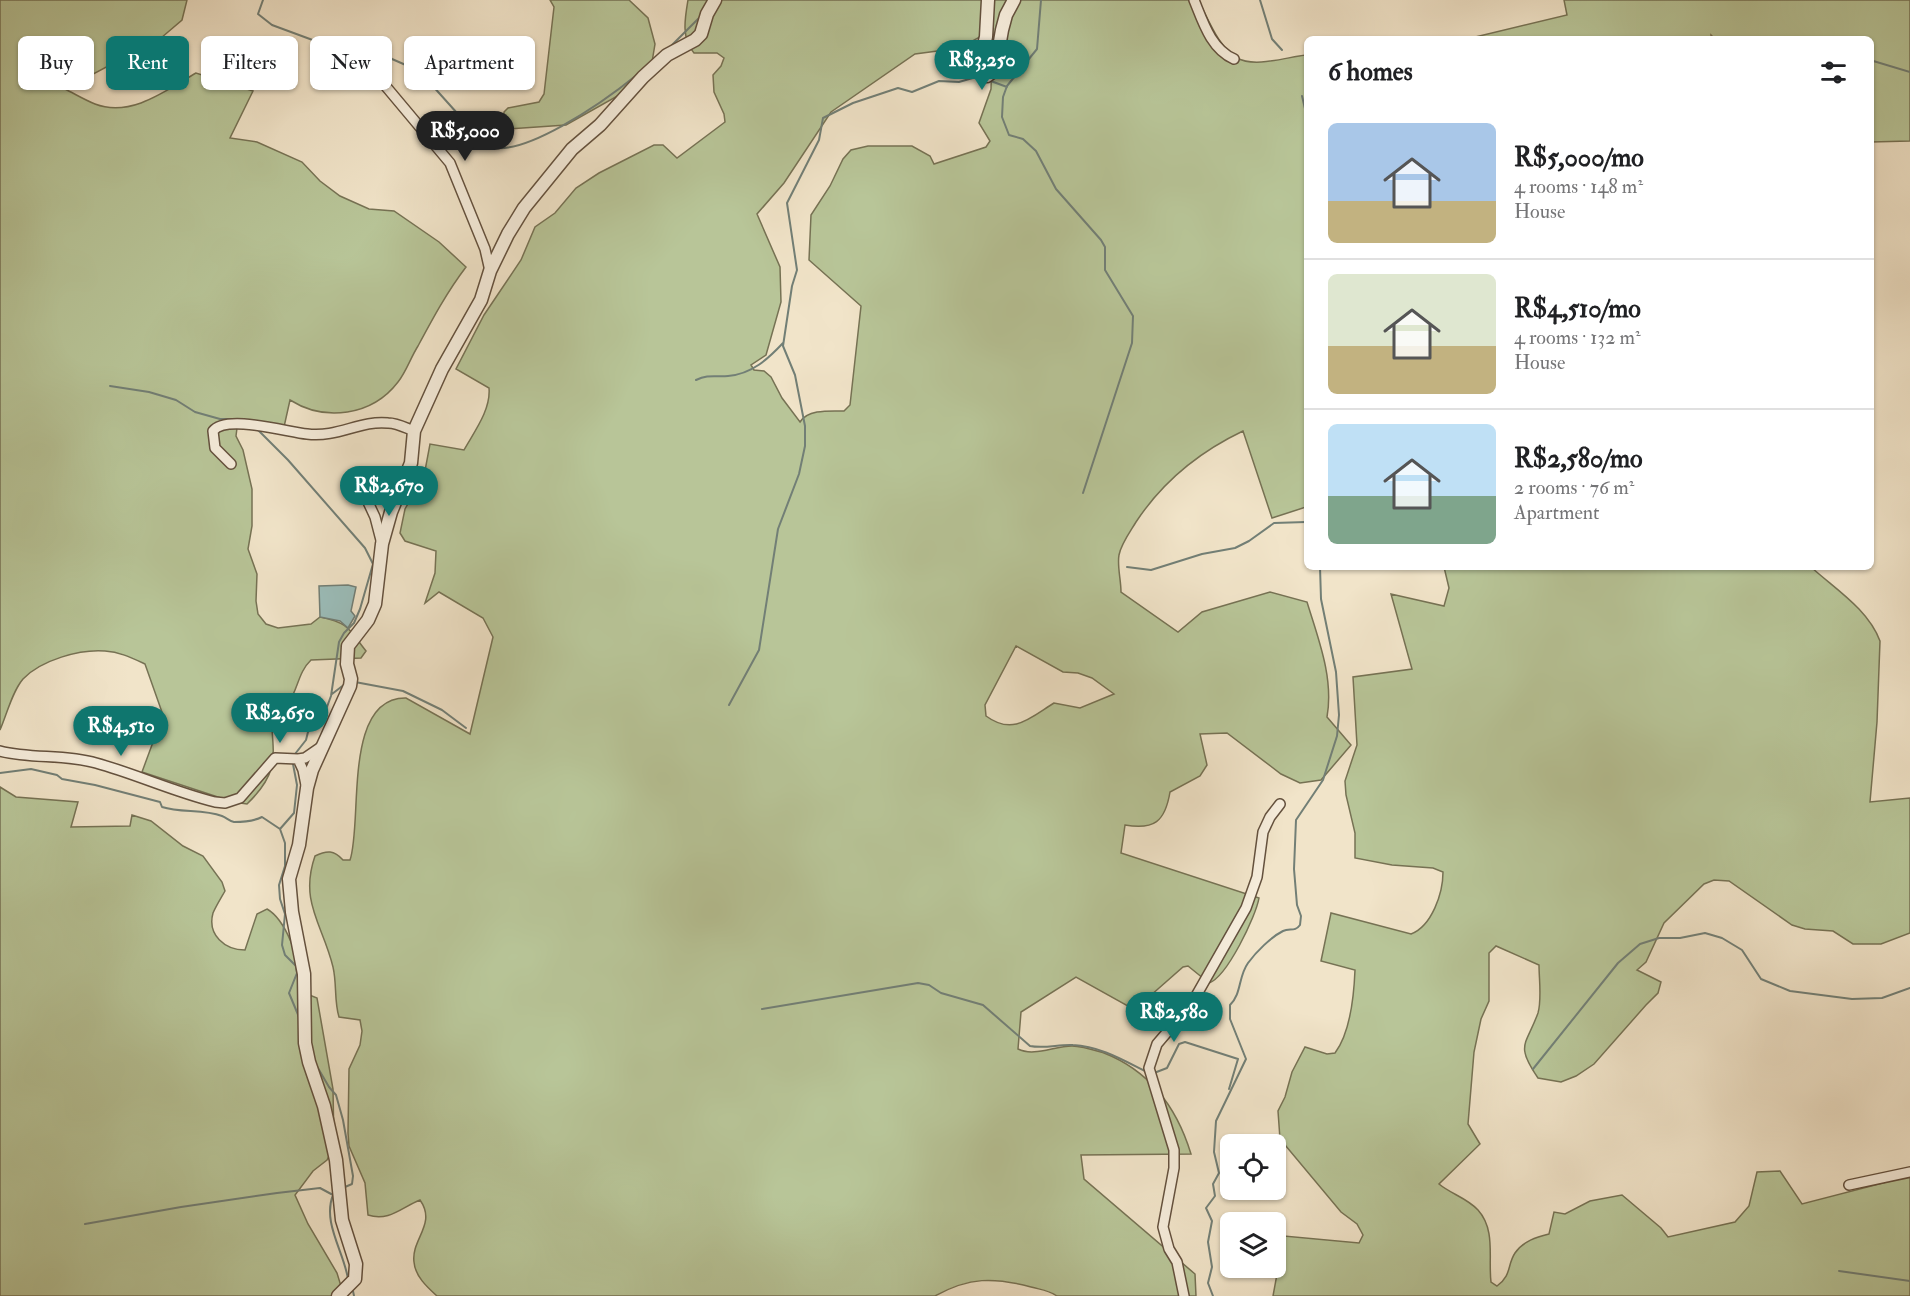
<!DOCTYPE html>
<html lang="en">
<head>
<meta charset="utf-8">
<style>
  body { margin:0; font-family:"IM FELL Double Pica",serif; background:#f6f6f6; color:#202124; height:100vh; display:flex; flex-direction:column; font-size:22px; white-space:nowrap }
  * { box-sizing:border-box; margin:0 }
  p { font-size:20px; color:#757577 }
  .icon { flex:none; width:33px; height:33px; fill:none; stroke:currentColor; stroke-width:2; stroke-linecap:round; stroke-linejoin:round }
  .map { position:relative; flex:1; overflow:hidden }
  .side { position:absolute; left:1304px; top:36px; width:570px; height:534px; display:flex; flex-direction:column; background:#fff; border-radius:9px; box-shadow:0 2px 4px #0004 }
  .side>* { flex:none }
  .top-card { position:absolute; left:18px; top:36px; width:570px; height:54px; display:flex; gap:12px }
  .buttons { position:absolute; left:1220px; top:1134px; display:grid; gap:12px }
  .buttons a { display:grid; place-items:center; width:66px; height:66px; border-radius:9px; background:#fff; box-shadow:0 2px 4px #0004; font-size:30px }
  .price { position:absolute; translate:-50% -51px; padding:0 14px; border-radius:21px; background:#0f766e; color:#fff; font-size:20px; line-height:39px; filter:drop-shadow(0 2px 3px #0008) }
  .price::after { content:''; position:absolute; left:50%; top:36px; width:18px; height:14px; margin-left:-9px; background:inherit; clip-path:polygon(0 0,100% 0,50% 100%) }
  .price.active { background:#222; color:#fff }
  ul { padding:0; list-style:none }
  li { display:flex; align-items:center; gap:18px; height:150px; padding:0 24px }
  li+li { border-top:2px solid #e0e0e0 }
  li span { display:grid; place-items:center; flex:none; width:168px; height:120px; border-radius:9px; color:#555 }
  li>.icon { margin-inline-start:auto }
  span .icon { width:72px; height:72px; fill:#fffc; stroke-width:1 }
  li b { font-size:26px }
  h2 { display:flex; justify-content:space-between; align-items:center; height:72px; padding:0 24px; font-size:26px }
  .chip { padding:0 21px; border-radius:9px; background:#fff; box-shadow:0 2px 4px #0004; font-size:21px; line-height:54px }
  .chip.active { background:#0f766e; color:#fff }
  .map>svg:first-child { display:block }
  .green { fill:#b8c598; stroke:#767254; stroke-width:1.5; fill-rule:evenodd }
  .water { fill:#9bbebb; stroke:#727f76; stroke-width:1.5 }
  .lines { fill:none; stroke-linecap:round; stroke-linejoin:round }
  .stream { stroke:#727f76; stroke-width:2 }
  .minor-casing { stroke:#64513e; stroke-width:12 }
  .tertiary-casing { stroke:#64513e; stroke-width:15 }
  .minor { stroke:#f6eddc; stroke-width:9 }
  .tertiary { stroke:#f6eddc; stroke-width:12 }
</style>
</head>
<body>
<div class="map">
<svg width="1910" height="1296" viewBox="0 0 1910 1296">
  <rect width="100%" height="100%" fill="#f1e4c9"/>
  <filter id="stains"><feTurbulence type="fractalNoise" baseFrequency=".00333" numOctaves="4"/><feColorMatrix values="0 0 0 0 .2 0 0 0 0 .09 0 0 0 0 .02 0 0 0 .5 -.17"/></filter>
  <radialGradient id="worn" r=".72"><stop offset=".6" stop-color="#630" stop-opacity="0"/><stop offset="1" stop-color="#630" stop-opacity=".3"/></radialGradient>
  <path class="green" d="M0 0H187L182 20 161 38 65 89C75 94 85 100 95 104 131 118 167 90 196 73L253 91 230 138 257 142 302 162 320 181 340 196 369 209 394 211 439 242 466 267C447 292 433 318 418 346 411 357 406 372 398 382 372 416 325 422 290 400L284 427 237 428 236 436 243 450 252 489V526L248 549 257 574 256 601 258 614 266 624 278 628 311 624 320 617C349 623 348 628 366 651L361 658 311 660C293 677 300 704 271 717 274 758 279 773 247 804L233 802 142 772 163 715 145 664C132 658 120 652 105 651 80 649 41 660 23 679 12 692 7 714 0 730Z
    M550 0H629L648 18 655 44 652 62 630 89 566 125 508 129 504 120V112L508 108 539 102 544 94 554 7Z
    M688 0H1198C1208 18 1218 47 1237 58 1255 68 1287 57 1306 55V507L1272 518 1243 431C1199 452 1163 481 1136 522 1130 532 1121 544 1119 555 1117 566 1121 580 1121 592L1178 632 1202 612 1270 592 1307 602C1318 638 1334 678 1327 717L1351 745 1321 780 1300 783 1281 774 1227 733 1200 734 1207 765 1200 776 1170 792C1165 822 1154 830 1125 825L1121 853 1259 898C1256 916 1227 977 1209 983L1188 966 1183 967 1150 996 1171 1019 1165 1028 1157 1029 1148 1027 1137 1011 1076 977 1021 1012 1018 1049C1034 1057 1054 1046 1072 1046 1082 1046 1094 1050 1104 1053 1150 1071 1177 1108 1191 1154L1081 1155 1084 1179 1195 1274 1196 1296H1057C1048 1290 1042 1290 1031 1287 994 1277 969 1277 935 1296H437C427 1287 415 1276 414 1262 411 1239 437 1224 420 1200 402 1207 389 1222 368 1215L365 1183 349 1146 348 1133 349 1069 360 1045 362 1031 360 1020 339 1017C334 1001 337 984 333 967 323 925 299 902 315 856 327 850 334 850 343 860H350C363 823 342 697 406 698L470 734 493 637 483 618 439 592 425 603 435 573 436 551 405 541 400 533 405 509 424 476 430 444 464 450C474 432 491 410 489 388L456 369 484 315 521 260 535 227 555 213 576 188 599 173 654 145H663L677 158 725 122 724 114 714 92 713 75 721 66 724 58 717 53H694C681 38 685 18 688 0ZM993 24 991 89 979 123 990 141 986 147 934 164 930 156 912 146H868L851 150 843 159 830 186 811 215 809 260 861 306 850 405 844 411C830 411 808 409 800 422L782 398 771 377 764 371 754 370 751 365 766 355 781 302 780 267 757 214 784 183 831 112 915 54 960 48 987 33ZM1016 646 1063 672 1078 673 1092 678 1114 694 1080 708 1054 703C1030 718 1013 736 986 716L985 705Z
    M1564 0H1910V141L1871 142 1870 39H1715L1711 35V39H1467L1567 15Z
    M1444 567H1811C1835 589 1868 609 1880 641L1877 722 1870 802 1910 798V933L1881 944H1853L1833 931 1805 929 1792 925 1729 881 1714 880 1704 884 1664 923 1646 962 1637 970 1661 982 1658 993 1646 1005 1594 1064 1576 1076 1561 1082 1538 1078C1515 1044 1526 1046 1538 1013 1542 999 1539 979 1539 965L1496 946 1489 953V1001L1481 1019 1474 1052 1468 1124 1480 1144 1439 1184C1451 1194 1467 1198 1478 1210 1496 1230 1488 1258 1491 1282L1497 1286C1512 1275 1507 1265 1515 1253 1523 1241 1537 1237 1549 1234L1554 1212 1565 1214 1590 1201 1622 1195 1661 1228 1668 1237 1735 1222 1749 1206 1757 1172 1780 1171 1802 1204 1910 1176V1296H1273L1284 1236 1359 1243 1363 1235 1357 1224 1341 1212 1280 1139 1278 1111 1285 1097 1292 1072 1305 1047 1327 1054 1335 1053C1350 1033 1354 995 1355 970L1321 961 1331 913 1411 934C1432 926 1443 893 1443 872L1433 868 1392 865 1355 858V833L1346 795 1345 781 1357 745 1353 677 1412 669 1391 594 1444 606 1449 588Z
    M0 787 16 797 78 802 71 827 130 826 132 815 151 821 183 846 203 856 222 882 225 891C221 898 216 906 213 913 207 935 225 950 245 950L257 914 267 909C290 922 300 969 307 994L317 998 333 1089 334 1146 327 1160 313 1171 295 1195 308 1224 337 1273 344 1296H0Z"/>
  <path class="water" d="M348 585 356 587 351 611 355 616 348 628 340 621 320 617 319 586Z"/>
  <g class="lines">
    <path class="stream" d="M263 0 258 14 272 25 318 42 328 51 345 49 363 43 384 51 392 59 408 66 420 79 431 84 457 113 479 129 481 143C514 168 611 96 638 74
      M1041 0 1037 49 1007 86 1003 97 1002 117 1009 135 1023 139 1036 151 1056 189 1101 240 1105 247V270L1133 316 1132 343 1083 493
      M1260 0 1272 39 1282 50
      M670 47 700 17
      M1870 60 1910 72
      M988 80 1007 87
      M1302 96 1306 113
      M696 380C708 374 715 377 728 376 752 374 768 359 783 343
      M110 386 149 392 176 400 195 412 220 419H243
      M257 429 288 460 365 548 373 564 360 609 354 623 344 633 339 642 331 696 324 715 308 732 306 740 295 754
      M1127 567 1151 570 1202 554 1235 548 1249 541 1274 523 1306 522
      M355 682 403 691 442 710 466 728
      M332 694 345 684
      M729 705 759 650 778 529 799 474 805 446V426L795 375 783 346 792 286 797 270 787 203 819 140 823 118 853 103 898 88 912 92 939 81 959 82 976 77
      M0 773 31 769 57 775 62 779 95 785 160 802 162 807C181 813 203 809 222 816 227 818 229 821 234 822 244 822 254 821 262 817L280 829 285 843V866L279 885 280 899 285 914 282 945 285 955 296 966 297 973 289 993 299 1017
      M280 829 294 813 297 785 293 764
      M762 1009 918 983 929 985 941 993 983 1005 1030 1046C1045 1049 1059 1044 1073 1045 1099 1046 1123 1060 1145 1071
      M299 1025 301 1052
      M315 1063 329 1087 336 1095 343 1120 353 1176 352 1184 345 1187
      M1533 1069 1618 963 1640 944 1659 938H1680L1705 933 1722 938 1742 950 1761 979 1790 991 1852 999 1882 998 1910 988
      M1154 1073 1167 1068 1179 1044 1185 1042 1238 1059 1229 1089
      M333 1195C322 1222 344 1252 348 1279
      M85 1224 181 1207 277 1193 320 1188 333 1195
      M1839 1271 1910 1281
      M353 1291 354 1296
      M1213 1296 1208 1283 1212 1267 1208 1242 1212 1221 1206 1208 1215 1196 1213 1184 1219 1173 1214 1152 1216 1121 1246 1059 1230 1019V1005C1242 993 1238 977 1248 963 1256 952 1271 937 1283 931 1290 928 1295 932 1300 925L1301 916 1297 905 1294 869 1296 820 1323 780 1337 736 1339 715 1336 672 1321 599 1320 567"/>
    <g class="minor-casing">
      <path id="minor" d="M1194 0C1203 22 1211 49 1234 59
        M383 83 450 163 485 249 490 271
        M231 464 215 448 213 431C226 414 287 432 307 434 338 438 360 420 388 423 397 423 406 428 414 431
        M368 502 375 517 382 544
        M0 751C32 759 65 754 96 763 136 774 174 792 215 802L225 803 240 798 275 758 298 759 303 770 306 785
        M298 759 305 758 321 747
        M1849 1185 1910 1172
        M1184 1296 1177 1262 1169 1249 1163 1227 1174 1168V1150L1149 1068 1157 1044 1192 1003 1246 908 1257 877 1263 832 1270 817 1280 804"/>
    </g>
    <g class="tertiary-casing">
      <path id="tertiary" d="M988 0 986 37 978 67 979 72 987 76 995 70 1002 30 1006 15 1014 0
        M338 1296 355 1279 356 1264 342 1220 336 1160 324 1106 309 1062 305 1043 304 974 292 912 289 879 299 845 307 788 312 770 350 686 351 679 347 664 348 646 368 620 375 604 382 544 391 512 411 463 414 431 442 369 481 300 490 271 508 234 524 208 572 149 600 125 643 77 667 55 695 40 701 34 707 14 715 0"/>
    </g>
    <use href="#minor" class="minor"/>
    <use href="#tertiary" class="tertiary"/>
  </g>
  <rect width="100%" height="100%" filter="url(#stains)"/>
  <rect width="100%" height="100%" fill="url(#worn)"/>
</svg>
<div class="buttons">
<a><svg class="icon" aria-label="locate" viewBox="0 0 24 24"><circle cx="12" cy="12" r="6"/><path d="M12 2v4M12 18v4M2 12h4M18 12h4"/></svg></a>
<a><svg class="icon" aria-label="layers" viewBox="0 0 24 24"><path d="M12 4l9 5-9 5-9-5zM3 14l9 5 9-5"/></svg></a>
</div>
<b class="price" style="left:982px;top:91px">R$3,250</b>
<b class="price active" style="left:465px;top:162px">R$5,000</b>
<b class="price" style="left:389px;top:517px">R$2,670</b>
<b class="price" style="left:280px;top:744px">R$2,650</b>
<b class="price" style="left:121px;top:757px">R$4,510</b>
<b class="price" style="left:1174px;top:1043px">R$2,580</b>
<div class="top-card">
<a class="chip">Buy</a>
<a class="chip active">Rent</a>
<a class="chip">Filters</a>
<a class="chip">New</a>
<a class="chip">Apartment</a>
</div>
<section class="side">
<h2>6 homes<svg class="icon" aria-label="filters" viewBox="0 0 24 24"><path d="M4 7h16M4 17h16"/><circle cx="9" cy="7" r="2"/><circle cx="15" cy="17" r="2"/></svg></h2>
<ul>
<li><span style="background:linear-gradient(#a9c7e8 65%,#c2b280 0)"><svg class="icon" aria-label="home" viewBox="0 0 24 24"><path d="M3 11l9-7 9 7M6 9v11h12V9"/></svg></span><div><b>R$5,000/mo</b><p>4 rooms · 148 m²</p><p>House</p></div></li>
<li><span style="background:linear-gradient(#dfe7d0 60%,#c2b280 0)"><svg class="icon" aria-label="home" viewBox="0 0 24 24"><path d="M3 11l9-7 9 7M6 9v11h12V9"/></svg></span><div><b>R$4,510/mo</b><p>4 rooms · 132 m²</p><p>House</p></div></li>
<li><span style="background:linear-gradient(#bfe0f5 60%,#7fa58c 0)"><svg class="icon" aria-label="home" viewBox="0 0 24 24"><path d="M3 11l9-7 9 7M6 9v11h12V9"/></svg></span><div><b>R$2,580/mo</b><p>2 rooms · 76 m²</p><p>Apartment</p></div></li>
</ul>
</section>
</div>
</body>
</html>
